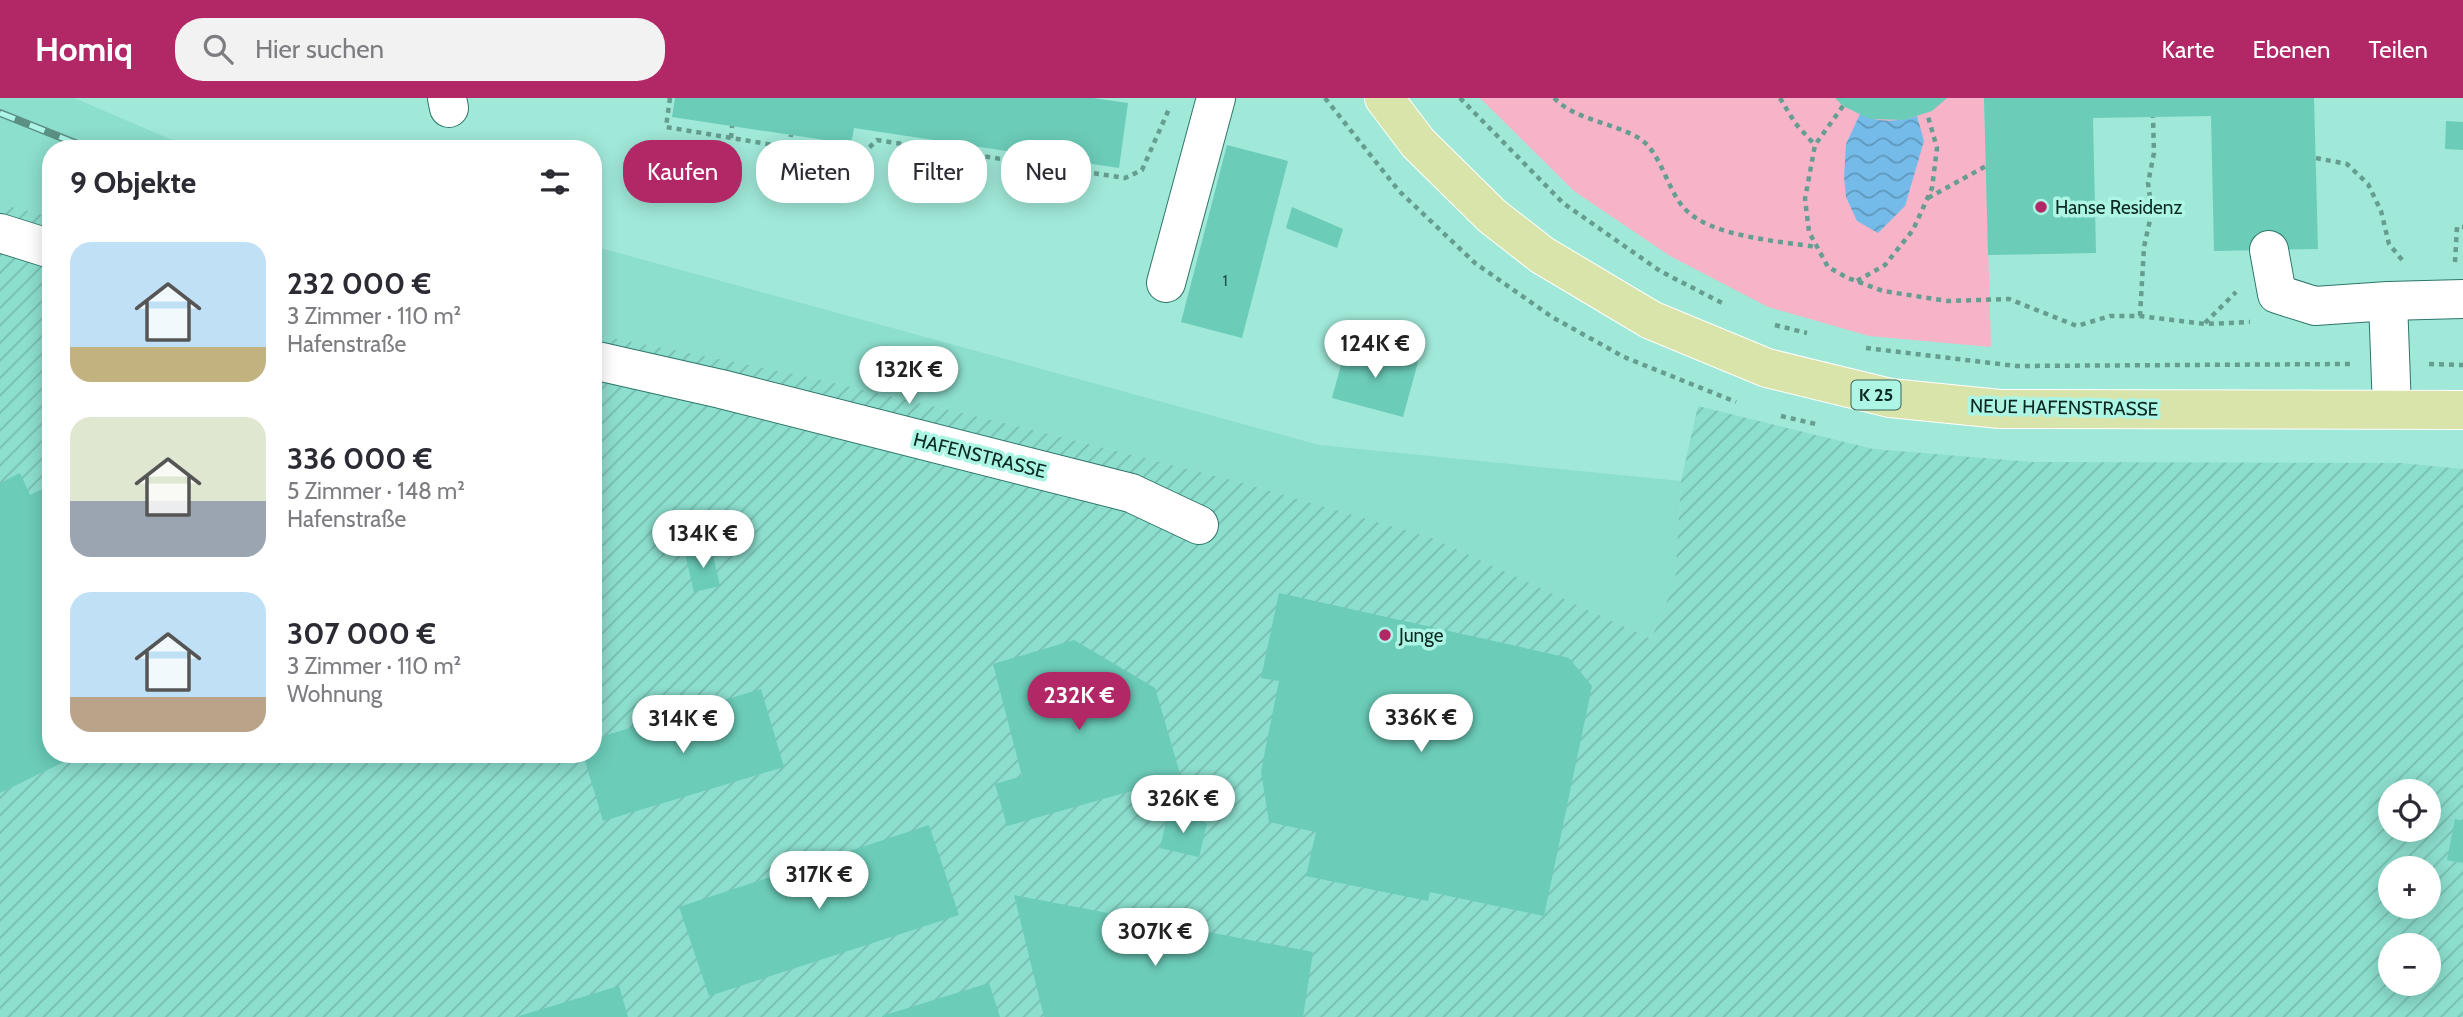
<!DOCTYPE html>
<html lang="de">
<head>
<meta charset="utf-8">
<style>
  body { margin:0; font-family:Cabin,sans-serif; background:#f2f2f3; color:#2b2b33; height:100vh; display:flex; flex-direction:column; font-size:26px; white-space:nowrap }
  * { box-sizing:border-box; margin:0 }
  p { font-size:23px; color:#7c7c81 }
  .icon { flex:none; width:38px; height:38px; fill:none; stroke:currentColor; stroke-width:2; stroke-linecap:round; stroke-linejoin:round }
  .map { position:relative; flex:1; overflow:hidden }
  .sheet { position:absolute; left:42px; top:42px; width:560px; height:623px; display:flex; flex-direction:column; background:#fff; border-radius:28px; box-shadow:0 4px 18px #0003 }
  .sheet>* { flex:none }
  .guide { position:absolute; left:623px; top:42px; width:665px; height:63px; display:flex; gap:14px }
  .controls { position:absolute; left:2378px; top:681px; display:grid; gap:14px }
  .controls a { display:grid; place-items:center; width:63px; height:63px; border-radius:50%; background:#fff; box-shadow:0 4px 18px #0003; font-size:35px }
  .price { position:absolute; translate:-50% -60px; padding:0 16px; border-radius:24px; background:#fff; color:#222; font-size:23px; line-height:46px; filter:drop-shadow(0 2px 4px #0008) }
  .price::after { content:''; position:absolute; left:50%; top:42px; width:21px; height:16px; margin-left:-10px; background:inherit; clip-path:polygon(0 0,100% 0,50% 100%) }
  .price.selected { background:#b22866; color:#fff }
  ul { padding:0; list-style:none }
  li { display:flex; align-items:center; gap:21px; height:175px; padding:0 28px }
  li span { display:grid; place-items:center; flex:none; width:196px; height:140px; border-radius:21px; color:#555 }
  li>.icon { margin-inline-start:auto }
  span .icon { width:84px; height:84px; fill:#fffc; stroke-width:1 }
  li b { font-size:30px }
  h2 { display:flex; justify-content:space-between; align-items:center; height:84px; padding:0 28px; font-size:30px }
  .pill { padding:0 24px; border-radius:28px; background:#fff; box-shadow:0 4px 18px #0003; font-size:24px; line-height:63px }
  .pill.selected { background:#b22866; color:#fff }
  header { display:flex; align-items:center; gap:42px; box-sizing:border-box; height:98px; padding:0 35px; background:#b22866; color:#fff }
  header strong { font-size:33px }
  nav { display:flex; gap:38px; margin-inline-start:auto; font-size:24px }
  .search { width:490px; height:63px; background:#f2f2f3; display:flex; align-items:center; gap:18px; box-sizing:border-box; padding:0 24px; border-radius:28px; color:#7c7c81; font-size:26px }
  .map>svg:first-child { display:block }
  .built { fill:#8cdecd }
  .industrial { fill:url(#industrial-furrows); fill-rule:evenodd }
  .park { fill:#f7b4c9 }
  .water { fill:url(#water-waves) }
  .building { fill:#6bccb8 }
  .lines { fill:none; stroke-linecap:round; stroke-linejoin:round }
  .minor-casing { stroke:#2e7769; stroke-width:40 }
  .major-casing { stroke:#fff; stroke-width:40 }
  .path { stroke:#659d91; stroke-width:4.5; stroke-dasharray:5 5; stroke-linecap:butt }
  .minor { stroke:#fff; stroke-width:38 }
  .major { stroke:#d8e4a9; stroke-width:38 }
  .rail-casing { stroke:#5b9085; stroke-width:8 }
  .rail { stroke:#adf5e5; stroke-width:5; stroke-dasharray:16; stroke-linecap:butt }
  .poi-dot { fill:#b22866; stroke:#adf5e5; stroke-width:2.5 }
  .labels { text-anchor:middle; stroke-width:7; stroke-linejoin:round; paint-order:stroke }
  .number-label { font-size:16px; fill:#225248 }
  .shield { fill:#adf5e5; stroke:#3b665d; stroke-width:2 }
  .shield-label { font-size:18px; font-weight:bold; fill:#0a2923 }
  .poi-label { font-size:19px; fill:#0a2923; stroke:#adf5e5; text-anchor:start }
  .street-label { font-size:19px; fill:#0a2923; stroke:#adf5e5 }
</style>
</head>
<body>
<header>
<strong>Homiq</strong>
<div class="search"><svg class="icon" aria-label="search" viewBox="0 0 24 24"><circle cx="10" cy="10" r="6"/><path d="M15 15l6 6"/></svg>Hier suchen</div>
<nav><a>Karte</a><a>Ebenen</a><a>Teilen</a></nav>
</header>
<div class="map">
<svg width="2463" height="919" viewBox="0 0 2463 919">
  <defs>
    <pattern id="industrial-furrows" width="10" height="10" patternUnits="userSpaceOnUse" patternTransform="scale(1.75)"><rect width="10" height="10" fill="#8cdecd"/><path d="M-1 1l2-2M0 10L10 0M9 11l2-2" fill="none" stroke="#77beb0"/></pattern>
    <pattern id="water-waves" width="16" height="10" patternUnits="userSpaceOnUse" patternTransform="scale(1.75)"><rect width="16" height="10" fill="#75bbe9"/><path d="M0 5q4-4 8 0t8 0" fill="none" stroke="#5e98bc"/></pattern>
  </defs>
  <rect width="100%" height="100%" fill="#a0e8d8"/>
  <path class="built" d="M0 0H74L179 45 202 51H51V119L0 106Z
    M593 148 1319 347 1681 383 1675 484 1651 541 1432 440 1239 384 1021 329 804 278 593 236Z"/>
  <path class="industrial" d="M0 106 51 119V656H593V236L804 278 1021 329 1239 384 1432 440 1651 541 1675 484 1681 383 1698 308 1873 351 2032 364 2401 365 2463 371V919H0ZM2390 693H2429V732H2390ZM2390 770H2429V808H2390ZM2390 847H2429V886H2390Z"/>
  <path class="park" d="M1480 0H1984L1991 249 1869 238 1768 209 1670 158 1574 93Z"/>
  <path class="water" d="M1860 16C1877 25 1899 24 1917 18L1924 43 1905 108 1878 135 1857 123 1846 99 1844 79 1846 46Z"/>
  <path class="building" d="M675 0H1093L1128 5 1119 70 854 30 851 46 672 19Z
    M1835 0H1947L1932 13 1904 22 1870 21 1843 8Z
    M1984 0H2314L2318 151 2214 153 2211 18 2093 20 2096 155 1988 157Z
    M2446 23 2463 24V52L2445 51Z
    M1227 47 1288 63 1242 240 1181 224Z
    M1292 109 1343 131 1337 150 1286 130Z
    M1347 245 1418 264 1403 319 1332 300Z
    M20 375 30 397 51 387V656H80L0 695V385Z
    M711 449 720 488 694 494 685 456Z
    M1279 495 1569 560 1592 588 1544 818 1430 794 1428 803 1306 778 1316 734 1269 724 1261 673 1279 583 1261 580Z
    M1074 542 1155 590 1181 679 1007 728 995 686 1022 678 993 566Z
    M761 591 784 669 603 723 583 656H593V641Z
    M1168 715 1207 725 1199 759 1160 750Z
    M2455 721 2463 723V765L2447 762Z
    M929 727 959 817 709 898 679 809Z
    M1014 797 1313 854 1303 919H1044Z
    M989 885 1000 919H882V918Z
    M619 888 628 919H519V918Z"/>
  <g class="lines">
    <g class="minor-casing">
      <path id="minor" d="M447 0 449 10
        M0 135 51 151
        M2269 152 2277 196 2315 208 2388 203 2392 311
        M1166 185 1216 0
        M2388 203 2463 201
        M593 262 721 291 1131 395 1199 427"/>
    </g>
    <g class="major-casing">
      <path id="major" d="M1384 0 1418 45 1492 118 1542 157 1651 222 1767 270 1890 300 2000 311 2463 312"/>
    </g>
    <path class="path" d="M670 0 666 29 857 61 877 42 1125 80 1142 72 1169 11
      M1325 0 1399 93 1475 165 1552 219 1624 259 1736 304
      M1460 0 1563 105 1660 173 1722 205
      M1554 0C1576 22 1610 24 1637 39 1661 52 1666 90 1684 110 1710 139 1779 143 1817 149
      M1780 0 1795 25 1815 47
      M1843 8 1815 47 1805 101 1809 134 1828 169 1848 180 1883 193 1948 203 2009 201 2077 228 2110 218H2140L2205 226 2250 224
      M731 40 732 28
      M790 49 791 37
      M2316 60 2347 66 2368 86 2381 113 2389 146 2403 163
      M1928 100 1986 68
      M2455 164 2457 129H2463
      M1857 183 1885 167 1913 132 1932 90 1937 50 1927 15
      M2140 218 2144 149 2152 113 2148 85 2154 55 2153 19
      M2205 225 2236 194
      M1775 227 1807 235
      M1866 250 2016 268 2350 266
      M2429 266 2463 267
      M1781 318 1820 327"/>
    <use href="#minor" class="minor"/>
    <use href="#major" class="major"/>
    <g class="rail-casing">
      <path id="rail" d="M0 15 90 51"/>
    </g>
    <use href="#rail" class="rail"/>
  </g>
  <g class="poi-dot">
    <circle cx="2041" cy="109" r="7"/>
    <circle cx="1385" cy="537" r="7"/>
  </g>
  <g class="labels">
    <g class="number-label">
      <text x="1225" y="188">1</text>
    </g>
    <rect class="shield" x="1851.5" y="282.5" width="49" height="29" rx="5"/>
    <g class="shield-label">
      <text x="1876" y="303">K 25</text>
    </g>
    <g class="poi-label">
      <text x="2055" y="116">Hanse Residenz</text>
      <text x="1399" y="544">Junge</text>
    </g>
    <g class="street-label">
      <text transform="translate(2064 309) rotate(1)" y="7">NEUE HAFENSTRASSE</text>
      <text transform="translate(980 357) rotate(14)" y="7">HAFENSTRASSE</text>
    </g>
  </g>
</svg>
<div class="controls">
<a><svg class="icon" aria-label="locate" viewBox="0 0 24 24"><circle cx="12" cy="12" r="6"/><path d="M12 2v4M12 18v4M2 12h4M18 12h4"/></svg></a>
<a>+</a>
<a>−</a>
</div>
<b class="price" style="left:1375px;top:282px">124K €</b>
<b class="price" style="left:909px;top:308px">132K €</b>
<b class="price" style="left:703px;top:472px">134K €</b>
<b class="price selected" style="left:1079px;top:634px">232K €</b>
<b class="price" style="left:1421px;top:656px">336K €</b>
<b class="price" style="left:683px;top:657px">314K €</b>
<b class="price" style="left:1183px;top:737px">326K €</b>
<b class="price" style="left:819px;top:813px">317K €</b>
<b class="price" style="left:1155px;top:870px">307K €</b>
<div class="guide">
<a class="pill selected">Kaufen</a>
<a class="pill">Mieten</a>
<a class="pill">Filter</a>
<a class="pill">Neu</a>
</div>
<section class="sheet">
<h2>9 Objekte<svg class="icon" aria-label="filters" viewBox="0 0 24 24"><path d="M4 7h16M4 17h16"/><circle cx="9" cy="7" r="2"/><circle cx="15" cy="17" r="2"/></svg></h2>
<ul>
<li><span style="background:linear-gradient(#bfe0f5 75%,#c2b280 0)"><svg class="icon" aria-label="home" viewBox="0 0 24 24"><path d="M3 11l9-7 9 7M6 9v11h12V9"/></svg></span><div><b>232 000 €</b><p>3 Zimmer · 110 m²</p><p>Hafenstraße</p></div></li>
<li><span style="background:linear-gradient(#dfe7d0 60%,#9aa5b1 0)"><svg class="icon" aria-label="home" viewBox="0 0 24 24"><path d="M3 11l9-7 9 7M6 9v11h12V9"/></svg></span><div><b>336 000 €</b><p>5 Zimmer · 148 m²</p><p>Hafenstraße</p></div></li>
<li><span style="background:linear-gradient(#bfe0f5 75%,#b9a48a 0)"><svg class="icon" aria-label="home" viewBox="0 0 24 24"><path d="M3 11l9-7 9 7M6 9v11h12V9"/></svg></span><div><b>307 000 €</b><p>3 Zimmer · 110 m²</p><p>Wohnung</p></div></li>
</ul>
</section>
</div>
</body>
</html>
